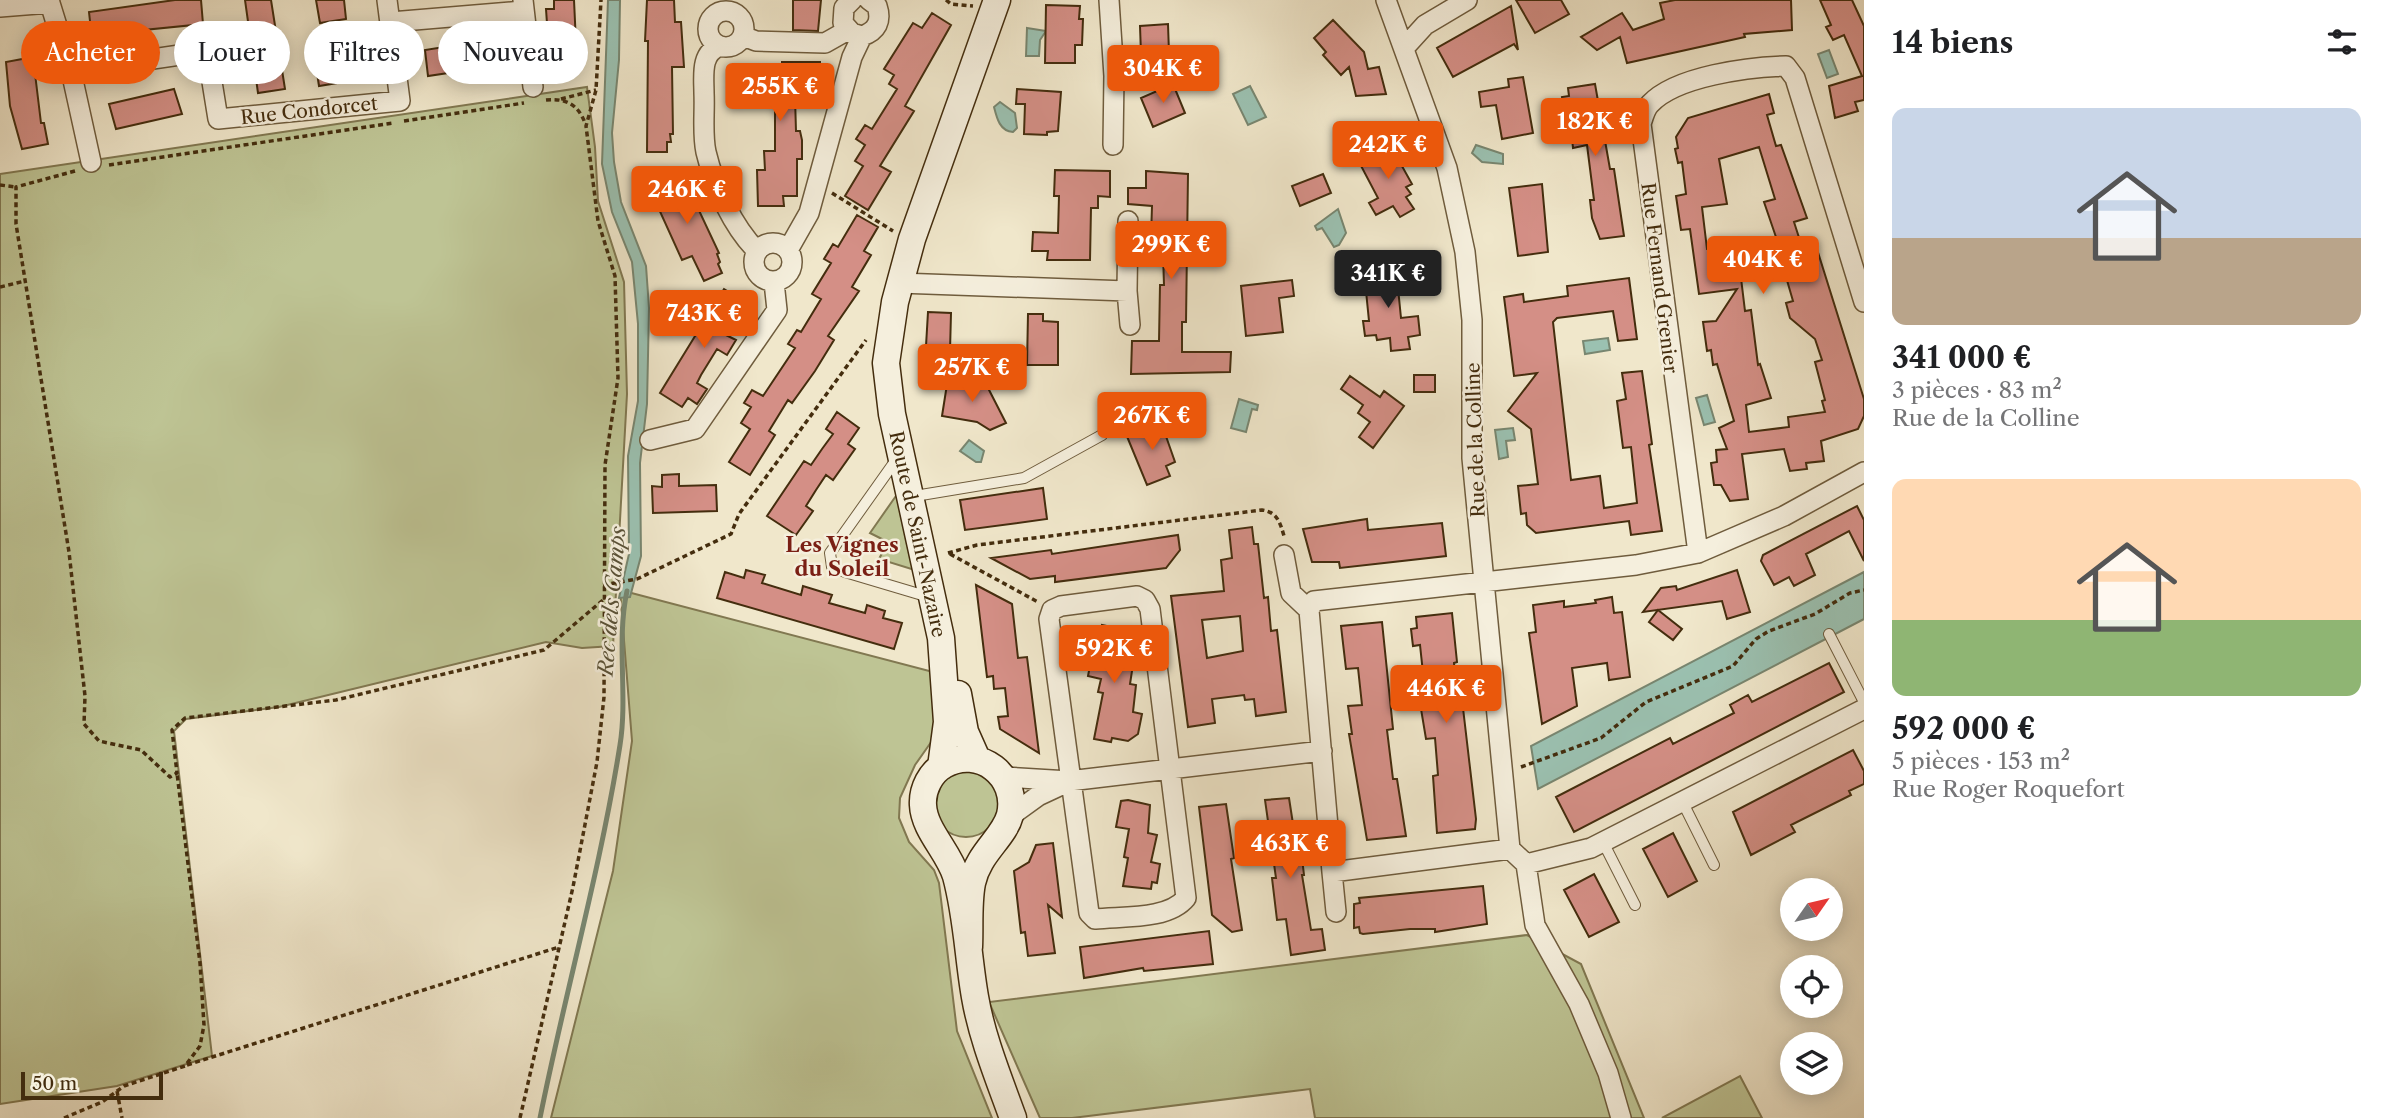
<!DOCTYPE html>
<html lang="fr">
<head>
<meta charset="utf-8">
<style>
  body { margin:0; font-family:"Libre Caslon Text",serif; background:#f6f6f6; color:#202124; height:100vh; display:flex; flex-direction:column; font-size:26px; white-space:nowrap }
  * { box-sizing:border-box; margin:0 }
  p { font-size:23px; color:#757577 }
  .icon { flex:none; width:38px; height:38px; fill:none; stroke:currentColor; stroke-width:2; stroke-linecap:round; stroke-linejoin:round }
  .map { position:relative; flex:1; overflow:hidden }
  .drawer { display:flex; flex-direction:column; background:#fff; width:525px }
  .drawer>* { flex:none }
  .top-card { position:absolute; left:21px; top:21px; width:665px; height:63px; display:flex; gap:14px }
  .needle { width:46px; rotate:56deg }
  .tools { position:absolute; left:1780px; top:878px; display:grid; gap:14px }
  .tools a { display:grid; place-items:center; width:63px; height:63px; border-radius:50%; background:#fff; box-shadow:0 4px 18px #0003; font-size:35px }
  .scale { position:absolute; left:21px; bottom:18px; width:142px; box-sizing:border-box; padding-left:7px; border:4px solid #442d0e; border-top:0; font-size:19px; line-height:24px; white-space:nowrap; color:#442d0e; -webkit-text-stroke:5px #f5efdd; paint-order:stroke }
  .price { position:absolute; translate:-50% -60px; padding:0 16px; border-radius:7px; background:#ea580c; color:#fff; font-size:23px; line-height:46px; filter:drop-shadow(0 2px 4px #0008) }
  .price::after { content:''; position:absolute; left:50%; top:42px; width:21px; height:16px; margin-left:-10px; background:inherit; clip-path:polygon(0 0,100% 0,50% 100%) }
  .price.selected { background:#222; color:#fff }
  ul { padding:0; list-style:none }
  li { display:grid; align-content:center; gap:14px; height:371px; padding:0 28px }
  li span { display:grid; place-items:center; height:217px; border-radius:14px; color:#555 }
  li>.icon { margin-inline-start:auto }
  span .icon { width:126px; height:126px; fill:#fffc; stroke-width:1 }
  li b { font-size:30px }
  h2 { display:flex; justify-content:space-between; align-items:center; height:84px; padding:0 28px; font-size:30px }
  .chip { padding:0 24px; border-radius:32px; background:#fff; box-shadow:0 4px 18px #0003; font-size:24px; line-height:63px }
  .chip.selected { background:#ea580c; color:#fff }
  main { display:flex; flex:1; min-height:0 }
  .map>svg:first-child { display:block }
  .green { fill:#bec494; stroke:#817851; stroke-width:2 }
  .water { fill:#9bc1b1; stroke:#788670; stroke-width:2 }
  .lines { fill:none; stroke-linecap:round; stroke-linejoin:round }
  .stream { stroke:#788670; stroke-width:5 }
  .building { fill:#d48f86; stroke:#442d0e; stroke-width:2; fill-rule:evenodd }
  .lane-casing { stroke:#6f5c3d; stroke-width:12 }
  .street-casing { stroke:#6f5c3d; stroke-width:22 }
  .secondary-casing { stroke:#442d0e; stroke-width:29 }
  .path { stroke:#442d0e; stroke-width:3.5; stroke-dasharray:5 3.5; stroke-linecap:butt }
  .lane { stroke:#f5efdd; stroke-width:10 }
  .street { stroke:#f5efdd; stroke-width:19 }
  .secondary { stroke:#f5efdd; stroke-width:26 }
  .labels { text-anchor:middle; stroke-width:5; stroke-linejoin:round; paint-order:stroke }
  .street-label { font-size:19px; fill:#442d0e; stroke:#f5efdd }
  .neighbourhood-label { font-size:21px; font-weight:bold; fill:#7a1f14; stroke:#f5efdd }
  .water-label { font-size:21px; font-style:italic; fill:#5a5237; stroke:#f5efdd }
</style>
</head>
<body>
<main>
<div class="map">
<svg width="1864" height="1118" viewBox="0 0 1864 1118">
  <rect width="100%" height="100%" fill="#f0e7cb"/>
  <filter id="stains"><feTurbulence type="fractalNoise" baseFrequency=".00286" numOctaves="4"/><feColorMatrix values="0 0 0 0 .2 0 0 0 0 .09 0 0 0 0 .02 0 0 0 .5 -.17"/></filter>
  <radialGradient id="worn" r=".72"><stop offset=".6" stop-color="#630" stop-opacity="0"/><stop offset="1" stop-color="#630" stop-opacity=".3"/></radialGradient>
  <path class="green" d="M587 87 595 147 598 201 624 282 627 394 613 646 582 648 546 642 279 707 186 719 174 731 212 1056 117 1086 0 1104V174Z
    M898 493 918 571 879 559 888 542 870 533Z
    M620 590 937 673 934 738 915 765 900 798 899 818 909 842 934 870 939 883 957 1031 992 1118H551L613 871 632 741Z
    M933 804a33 33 0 1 1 66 0a33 33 0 1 1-66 0Z
    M1527 935 1581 964 1644 1118H1315L1310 1089 1072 1118H1040L989 1002Z
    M1740 1076 1762 1118H1662Z"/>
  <path class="water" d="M608 0H620L619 60 612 133 614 162 621 202 646 266 649 308 647 404 640 463 641 556 630 597 619 598 629 554 628 456 638 401V324L632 262 612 212 602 164Z
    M1027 28 1046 31 1040 40 1039 56H1026Z
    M1829 50 1838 74 1827 78 1818 54Z
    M1250 86 1266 117 1248 125 1233 94Z
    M1000 102 1015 113 1017 128 1013 132C1000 131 997 119 994 107Z
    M1476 145 1503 154V164L1482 162 1472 153Z
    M1338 209 1346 233 1339 245 1334 247 1322 228 1317 230 1315 226Z
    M1608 338 1610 350 1585 354 1583 341Z
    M1707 395 1715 422 1704 425 1696 398Z
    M1239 399 1258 405 1257 410 1252 409 1246 432 1231 428Z
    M1513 428 1515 440 1506 441 1508 457 1499 459 1495 430Z
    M969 440 984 451 981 462H976L960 451Z
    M1864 572V619L1538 789 1531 746Z"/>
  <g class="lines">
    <path class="stream" d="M540 1118C565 993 600 871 620 745 628 695 616 642 627 591"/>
  </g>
  <path class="building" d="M175 0H201L203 24 114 33V37L92 39 89 12Z
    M245 0H271L285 89 258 93Z
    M316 0H344L346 19 320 23Z
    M554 0H574L577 65 550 67 546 9H554Z
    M647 0H674L675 22H681L684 67H672L673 134H670L671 142H667V152H647L648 41H645Z
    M793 0H821L818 31 793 30Z
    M1516 0H1561L1569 14 1535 33Z
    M1675 0H1791L1792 30 1744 34 1745 37 1627 63 1620 37 1597 50 1581 37 1622 13 1633 30 1664 19 1660 3Z
    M1820 0H1852L1864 26V100L1855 102 1858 111 1835 118 1829 86 1862 76 1844 35 1833 40 1826 27 1831 25Z
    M1046 5 1080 6 1079 19H1083L1082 45H1075V63H1045Z
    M1511 6 1518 50 1514 44 1453 77 1437 48Z
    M932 13 951 25 905 106 914 111 880 166 891 172 868 210 845 196 863 166 855 161 865 145 856 139 865 125 872 129 897 89 889 84 894 75 884 69 913 23 922 28Z
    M1333 20 1364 52 1368 69 1379 67 1386 94 1356 96 1349 67 1341 75 1323 55 1326 52 1314 38Z
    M1168 24 1169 53 1141 54 1140 26Z
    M482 41 483 49 492 48 495 66 428 76 425 50Z
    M359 54 362 79 319 86 315 60Z
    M33 57 41 123H44L48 144 22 149 10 106 6 62Z
    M782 62H820V97H795L796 131H800L802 140V159H797V196H783L784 206H758L757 170H765L764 151H775V106L736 107V81H746L745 69H782Z
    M1523 77 1533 133 1502 139 1496 105 1481 107 1479 92 1509 87 1508 79Z
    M1173 84 1185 113 1153 127 1141 98Z
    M1595 84 1610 169H1614L1624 236 1600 239 1592 218 1590 200H1594L1587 145 1573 148 1570 118 1565 119 1562 97 1569 96 1568 88Z
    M174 89 182 114 116 129 109 104Z
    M1017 89 1061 92 1058 131 1047 132V135L1024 134 1025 104H1016Z
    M1769 94 1774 113 1767 115 1776 146 1781 145 1807 218 1794 222 1803 250 1816 246 1864 399V416L1858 429 1821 441 1824 461 1806 463 1807 469 1790 471 1784 449 1742 454 1748 499 1730 501 1721 485H1714L1711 463 1717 462 1716 450 1727 449 1719 428 1734 421 1717 364 1713 365 1711 350 1707 351 1703 322 1716 321 1737 289 1699 294 1690 229 1681 230 1676 196 1686 194 1682 162 1678 163 1675 149 1678 148 1676 137 1688 118ZM1759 147 1775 199 1764 202 1777 240 1763 244 1772 273 1784 270 1793 301 1786 303 1790 318 1815 339 1822 360 1815 362 1825 400 1822 401 1825 412 1788 417 1789 427 1749 432 1746 405 1771 398 1760 364 1758 365 1751 310 1745 311 1738 253 1734 245 1717 253 1716 248 1707 249 1702 207 1727 204 1719 159Z
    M1395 144 1402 157 1398 159 1412 184 1406 187 1411 194 1406 197 1414 209 1400 217 1393 206 1376 215 1369 203 1378 198 1359 162Z
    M1055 170 1110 171V197L1098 196V208H1091L1090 260H1047L1048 251H1032L1033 232 1058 233 1059 196H1054Z
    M1146 171 1188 174 1186 322H1182V352H1231L1230 372 1131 374 1132 341H1159L1160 285H1164L1163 253H1153L1151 238 1152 206 1128 204V188H1146Z
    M1323 174 1331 193 1300 206 1292 186Z
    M670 175 678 191 688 187 719 253 717 254 720 262 718 264 722 273 704 281 692 256 682 260 648 185Z
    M1542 184 1548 252 1518 256 1509 188Z
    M857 215 878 227 864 251 871 255 852 287 859 291 828 336 834 340 815 371 792 403 788 400 769 431 775 435 750 475 729 462 750 429 741 423 751 407 744 403 752 390 763 396 795 348 788 344 797 330 801 332 821 299 812 294 831 263 824 259 833 244 838 247Z
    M1396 268 1401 318 1418 316 1420 335 1408 337 1410 349 1391 351 1390 338 1377 340 1376 335 1365 336 1363 321H1369L1364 271Z
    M1629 278 1637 339 1618 341 1613 311 1557 318 1553 322 1571 480 1600 476 1604 508 1637 503 1631 447 1623 448 1617 401 1626 399 1622 373 1642 371 1652 444 1649 445 1662 531 1631 535 1629 521 1536 533 1527 525 1526 513 1521 514 1518 486 1538 484 1531 429 1508 411 1537 373 1514 376 1504 297 1523 294 1524 302 1568 296 1567 286Z
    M1292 280 1294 296 1279 298 1283 332 1246 336 1241 286Z
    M724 289 747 303 726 335 736 340 727 355 717 349 701 375 697 383 707 389 697 404 688 398 682 407 660 393Z
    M928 312 951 313 950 351 926 346Z
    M1028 314H1043V321L1058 322V365H1027Z
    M1414 375H1435V392H1414Z
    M1350 376 1380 397 1384 391 1404 406 1373 448 1359 437 1370 422 1358 413 1363 405 1341 389Z
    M948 378 987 386 1006 423 990 430 977 422 942 416Z
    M837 412 859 428 848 444 855 449 833 480 826 475 816 490 806 506 813 511 796 535 767 516 804 461 811 465 822 449 833 434 826 429Z
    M1161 422 1175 462 1166 466 1170 476 1147 485 1126 434Z
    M679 474V486L716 485 717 511 653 513 652 486 662 487V475Z
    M1043 488 1047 519 965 530 960 500Z
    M1857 506 1864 520V561L1849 531 1806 554 1815 575 1794 586 1789 577 1774 585 1761 561 1763 555Z
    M1367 519 1368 530 1442 523 1446 556 1340 568 1339 562H1312L1303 529Z
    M1252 527 1254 544H1258L1264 598 1268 597 1271 631 1277 630 1286 712 1256 716 1254 699 1245 700 1244 695 1212 699 1215 723 1188 727 1171 596 1224 591 1221 560 1232 558 1229 530ZM1240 616 1243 651 1207 658 1202 620Z
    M1178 535 1180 550 1166 568 1055 582V576L1030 579 991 558 1051 550 1052 554Z
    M746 570 765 575 762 583 801 595 803 586 832 595 829 603 865 613 867 605 885 611 883 618 902 623 894 649 717 598 725 572 744 578Z
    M1737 570 1750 612 1727 619 1722 601 1643 612 1661 588 1676 586 1677 590Z
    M976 585 1012 604 1018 658 1027 657 1039 753 1000 729 998 717 1008 716 1005 688 994 689 993 676 987 677Z
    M1612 597 1614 613 1622 612 1630 677 1609 680 1607 663 1572 668 1577 706 1542 724 1529 633 1536 632 1533 605 1564 601V607L1596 603 1595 600Z
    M1658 610 1682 629 1673 640 1649 622Z
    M1452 613 1457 662 1454 663 1457 692 1461 691 1476 819 1475 829 1437 833 1433 776 1438 775 1435 738 1426 739 1420 703 1440 701 1436 671 1423 673 1420 645 1413 646 1411 629 1417 628 1416 617Z
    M1382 622 1393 729 1387 730 1393 779H1397L1406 836 1367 840 1349 734H1352L1348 706 1362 705 1358 668 1346 669 1341 626Z
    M1102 625 1131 631 1126 656 1134 658 1130 684 1136 685 1133 712 1142 714 1138 734 1128 741 1112 738 1111 742 1094 739 1103 693 1098 692 1101 679 1088 676 1093 650 1085 649 1088 634 1100 636Z
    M1829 663 1844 692 1574 832 1556 797 1670 738 1673 744 1734 713 1730 705 1748 695 1752 702Z
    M1853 750 1864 771V784L1849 791 1851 795 1791 825 1795 832 1751 855 1733 812Z
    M1289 798 1297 850H1301L1304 875H1302L1311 930 1322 929 1325 950 1291 955 1286 919 1277 920 1272 878H1276L1265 800Z
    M1128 800 1150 805 1148 833 1157 835 1151 862 1160 864 1157 883 1152 882 1151 889 1123 886 1128 858 1124 857 1129 829 1116 827 1121 801Z
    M1226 804 1234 858 1231 859 1242 930 1232 932 1212 915 1199 807Z
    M1673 833 1697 881 1668 897 1643 849Z
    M1053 843 1062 917 1048 905 1055 953 1028 956 1025 932 1021 933 1014 871 1029 862 1036 845Z
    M1594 874 1619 922 1589 937 1564 890Z
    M1483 886 1487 924 1435 932V929H1410L1363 934 1360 933 1359 927 1354 928V904L1360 903 1359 898Z
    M1209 931 1213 964 1144 971 1143 968 1084 978 1080 947Z"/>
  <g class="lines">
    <g class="lane-casing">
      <path id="lane" d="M896 460 830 553 832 567 845 572 929 597
        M921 495 1024 478 1102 435
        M1829 634 1864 702
        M1682 801 1714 865
        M1603 842 1635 905"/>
    </g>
    <g class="street-casing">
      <path id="street" d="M49 0 71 71 91 162
        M523 0 533 87
        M852 0 844 8 843 23 852 33 862 36C877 31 882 21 877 6L869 0
        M1109 0 1114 76 1113 145
        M1386 0 1447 168 1465 252 1472 320V458L1510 849 1526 864 1535 925 1579 1004 1608 1073 1621 1118
        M0 7 50 3
        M708 29a18 18 0 1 1 36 0a18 18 0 1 1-36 0Z
        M391 22 522 11
        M743 36 756 41 825 43 848 30
        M720 46C700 53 704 76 704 93 705 112 702 134 706 152 714 186 733 227 757 251
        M1405 47 1425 25 1467 0
        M71 71 207 51 218 119 400 101 387 0
        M754 262a19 19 0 1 1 38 0a19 19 0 1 1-38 0Z
        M788 250 809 213 852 57 862 36
        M899 283 1127 291 1128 221
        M1127 291 1130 325
        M650 440 695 429 777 310 774 282
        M1698 553 1641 124C1643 118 1645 109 1650 104 1676 76 1749 67 1786 66L1795 78 1864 302
        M1284 555 1291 593 1309 610
        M1137 596 1145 600 1150 609 1186 898C1168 920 1123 916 1095 919L1089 913 1049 619 1052 610 1061 606Z
        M1004 777 1069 781 1322 751
        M1009 817 1038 796 1068 782
        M1510 849 1332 872 1309 610 1314 601 1636 565 1698 553 1784 516 1864 472
        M1526 864 1591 848 1864 709
        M1332 872 1336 912"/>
    </g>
    <g class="secondary-casing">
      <path id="secondary" d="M958 694 965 732 977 759
        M941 767 947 722 941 638 892 414 886 363 895 302 912 239 997 0
        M969 947C970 926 968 903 972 883 978 853 1004 838 1010 815 1019 776 979 745 944 765 931 772 922 789 923 805 924 830 949 852 956 876 967 916 968 957 975 997 982 1038 999 1079 1013 1118"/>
    </g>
    <path class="path" d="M946 0 951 4 973 6
      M561 99 596 90
      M546 100C565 98 578 104 585 123
      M404 121 524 103
      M109 165 393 123
      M75 171 16 187V224L69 552 85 696 84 724 99 741 141 750 170 777 177 773 172 730 185 718 336 700 544 650 603 600
      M0 185 16 187
      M832 193 893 231
      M0 287 25 281
      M948 553 977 545 1262 510C1277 512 1280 522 1284 536
      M950 554 1038 602
      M603 585 637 579 731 534 739 514 866 340
      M1521 767 1601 738 1646 702 1733 666 1756 639 1769 631 1815 614 1850 593 1864 590
      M187 1065 559 947
      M117 1091 122 1118
      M64 1118 102 1102 124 1086 185 1066 200 1046 204 1025 200 963 177 773
      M520 1118 573 887 597 762 604 697 605 465 618 378 615 276 598 221 586 126 596 90 601 0"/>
    <use href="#lane" class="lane"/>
    <use href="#street" class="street"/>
    <use href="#secondary" class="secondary"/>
  </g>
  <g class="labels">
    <g class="street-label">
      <text transform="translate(309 110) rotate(-6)" y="7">Rue Condorcet</text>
      <text transform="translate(1660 278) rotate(83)" y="7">Rue Fernand Grenier</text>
      <text transform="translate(1475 440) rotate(-92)" y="7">Rue de la Colline</text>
      <text transform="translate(918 534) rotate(78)" y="7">Route de Saint-Nazaire</text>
    </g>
    <g class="neighbourhood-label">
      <text x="842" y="552">Les Vignes<tspan x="842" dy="24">du Soleil</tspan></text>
    </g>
    <g class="water-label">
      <text transform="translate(612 601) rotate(-85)" y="7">Rec dels Camps</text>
    </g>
  </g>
  <rect width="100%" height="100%" filter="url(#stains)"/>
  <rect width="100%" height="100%" fill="url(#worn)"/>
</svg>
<div class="tools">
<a><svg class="needle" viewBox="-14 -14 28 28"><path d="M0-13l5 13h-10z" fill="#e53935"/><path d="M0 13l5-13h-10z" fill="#757577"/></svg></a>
<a><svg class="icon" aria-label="locate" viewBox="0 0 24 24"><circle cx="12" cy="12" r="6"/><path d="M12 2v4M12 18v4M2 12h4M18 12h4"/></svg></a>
<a><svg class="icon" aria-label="layers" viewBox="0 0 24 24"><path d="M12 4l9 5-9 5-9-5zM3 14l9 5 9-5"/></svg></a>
</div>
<div class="scale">50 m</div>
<b class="price" style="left:1163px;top:105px">304K €</b>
<b class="price" style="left:780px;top:123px">255K €</b>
<b class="price" style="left:1595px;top:158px">182K €</b>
<b class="price" style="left:1388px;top:181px">242K €</b>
<b class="price" style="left:687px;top:226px">246K €</b>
<b class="price" style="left:1171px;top:281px">299K €</b>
<b class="price" style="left:1763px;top:296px">404K €</b>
<b class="price selected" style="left:1388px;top:310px">341K €</b>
<b class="price" style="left:704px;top:350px">743K €</b>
<b class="price" style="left:972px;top:404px">257K €</b>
<b class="price" style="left:1152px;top:452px">267K €</b>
<b class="price" style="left:1114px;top:685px">592K €</b>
<b class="price" style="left:1446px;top:725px">446K €</b>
<b class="price" style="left:1290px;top:880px">463K €</b>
<div class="top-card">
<a class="chip selected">Acheter</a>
<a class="chip">Louer</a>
<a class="chip">Filtres</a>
<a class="chip">Nouveau</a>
</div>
</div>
<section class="drawer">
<h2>14 biens<svg class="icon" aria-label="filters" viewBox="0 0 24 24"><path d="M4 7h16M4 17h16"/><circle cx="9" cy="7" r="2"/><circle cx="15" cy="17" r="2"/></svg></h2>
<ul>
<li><span style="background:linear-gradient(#c9d6e8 60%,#b9a48a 0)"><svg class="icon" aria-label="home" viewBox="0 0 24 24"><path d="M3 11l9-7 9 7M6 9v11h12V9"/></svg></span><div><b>341 000 €</b><p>3 pièces · 83 m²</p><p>Rue de la Colline</p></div></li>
<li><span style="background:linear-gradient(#ffd9b3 65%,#8fb573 0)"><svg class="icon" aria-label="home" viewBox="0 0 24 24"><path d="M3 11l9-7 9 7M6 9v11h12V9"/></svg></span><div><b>592 000 €</b><p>5 pièces · 153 m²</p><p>Rue Roger Roquefort</p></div></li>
</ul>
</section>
</main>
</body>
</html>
